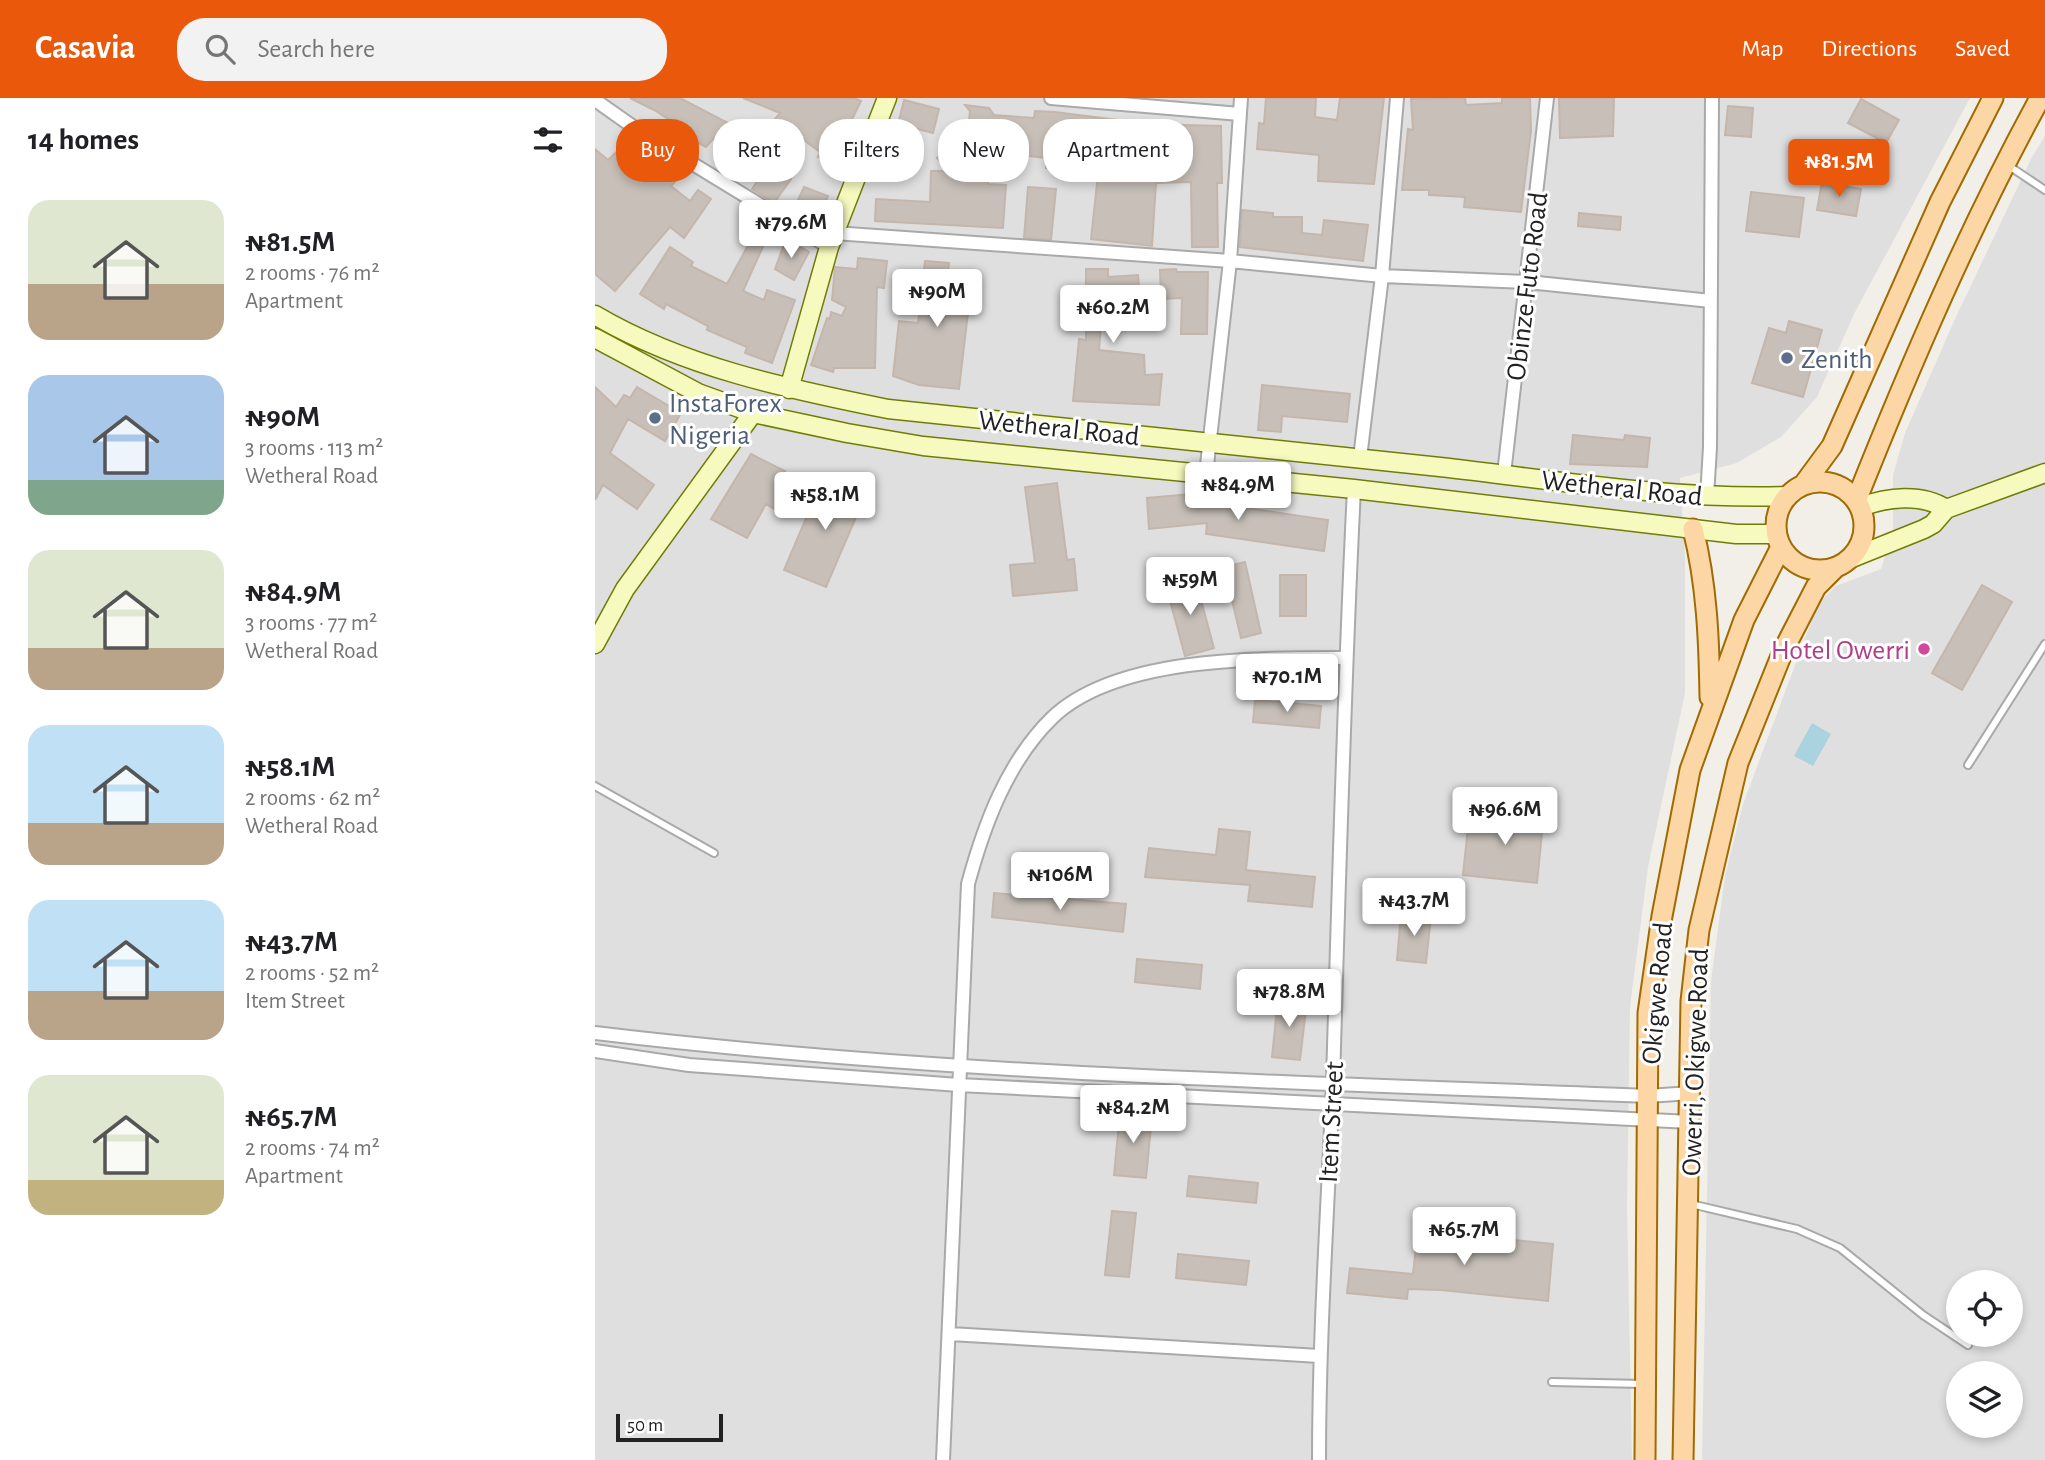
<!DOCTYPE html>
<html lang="en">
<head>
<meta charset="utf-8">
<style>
  body { margin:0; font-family:"Alegreya Sans",sans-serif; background:#f2f2f2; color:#202124; height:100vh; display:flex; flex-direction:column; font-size:26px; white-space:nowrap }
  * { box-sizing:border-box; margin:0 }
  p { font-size:23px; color:#757577 }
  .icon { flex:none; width:38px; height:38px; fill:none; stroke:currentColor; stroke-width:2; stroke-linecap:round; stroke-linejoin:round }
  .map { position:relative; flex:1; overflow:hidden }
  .sheet { display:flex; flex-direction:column; background:#fff; width:595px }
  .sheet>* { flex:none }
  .top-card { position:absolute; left:21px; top:21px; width:665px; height:63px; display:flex; gap:14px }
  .fabs { position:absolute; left:1351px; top:1172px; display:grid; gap:14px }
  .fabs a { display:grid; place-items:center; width:77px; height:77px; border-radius:50%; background:#fff; box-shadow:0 4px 10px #0003; font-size:35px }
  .scale { position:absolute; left:21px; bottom:18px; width:107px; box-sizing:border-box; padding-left:7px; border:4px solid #222; border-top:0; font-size:19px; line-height:24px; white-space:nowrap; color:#222; -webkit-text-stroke:5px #fff; paint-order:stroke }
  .price { position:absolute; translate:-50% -60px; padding:0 16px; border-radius:7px; background:#fff; color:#222; font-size:23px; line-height:46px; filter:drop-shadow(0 2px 4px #0008) }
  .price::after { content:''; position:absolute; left:50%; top:42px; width:21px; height:16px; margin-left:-10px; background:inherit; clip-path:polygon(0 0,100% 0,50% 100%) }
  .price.selected { background:#ea580c; color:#fff }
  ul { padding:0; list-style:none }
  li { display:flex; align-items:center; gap:21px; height:175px; padding:0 28px }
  li span { display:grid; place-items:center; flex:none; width:196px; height:140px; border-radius:21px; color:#555 }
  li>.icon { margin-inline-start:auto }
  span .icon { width:84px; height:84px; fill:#fffc; stroke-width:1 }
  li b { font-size:30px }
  h2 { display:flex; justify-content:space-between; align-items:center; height:84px; padding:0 28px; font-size:30px }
  .pill { padding:0 24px; border-radius:28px; background:#fff; box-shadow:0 4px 10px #0003; font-size:24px; line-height:63px }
  .pill.selected { background:#ea580c; color:#fff }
  header { display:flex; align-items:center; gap:42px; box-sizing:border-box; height:98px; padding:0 35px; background:#ea580c; color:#fff }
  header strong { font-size:33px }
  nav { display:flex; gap:38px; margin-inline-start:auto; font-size:24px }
  .search { width:490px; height:63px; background:#f2f2f2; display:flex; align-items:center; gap:18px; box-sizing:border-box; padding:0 24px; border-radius:28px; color:#757577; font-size:26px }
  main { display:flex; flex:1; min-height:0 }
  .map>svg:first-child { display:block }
  .residential { fill:#e0dfdf; fill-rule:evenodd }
  .water { fill:#aad3df }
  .building { fill:#c7bfb8; stroke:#c4b6ab; stroke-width:2; fill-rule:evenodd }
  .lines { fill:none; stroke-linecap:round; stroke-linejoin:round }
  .lane-casing { stroke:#a9a9a9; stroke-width:10 }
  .street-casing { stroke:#a9a9a9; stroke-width:16 }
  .secondary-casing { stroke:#707d05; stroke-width:21 }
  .primary-casing { stroke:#a06b00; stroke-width:23 }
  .lane { stroke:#fff; stroke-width:6 }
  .street { stroke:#fff; stroke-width:12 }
  .secondary { stroke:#f7fabf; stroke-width:18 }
  .primary { stroke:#fcd6a4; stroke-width:19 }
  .service-dot { fill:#5c6f8a; stroke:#fff; stroke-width:2.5 }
  .hotel-dot { fill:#d1479c; stroke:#fff; stroke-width:2.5 }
  .labels { text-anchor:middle; stroke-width:6; stroke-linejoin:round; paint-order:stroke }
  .street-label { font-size:28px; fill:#222; stroke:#fff }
  .service-label { font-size:28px; fill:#4e5e75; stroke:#fff; text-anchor:start }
  .hotel-label { font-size:28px; fill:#b23c85; stroke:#fff; text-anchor:end }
</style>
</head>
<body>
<header>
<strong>Casavia</strong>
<div class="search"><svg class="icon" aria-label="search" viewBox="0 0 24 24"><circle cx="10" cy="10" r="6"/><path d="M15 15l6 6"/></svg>Search here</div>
<nav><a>Map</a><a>Directions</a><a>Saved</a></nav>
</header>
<main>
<section class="sheet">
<h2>14 homes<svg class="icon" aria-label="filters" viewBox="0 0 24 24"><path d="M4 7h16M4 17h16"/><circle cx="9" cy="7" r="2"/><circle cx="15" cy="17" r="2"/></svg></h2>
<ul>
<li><span style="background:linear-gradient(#dfe7d0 60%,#b9a48a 0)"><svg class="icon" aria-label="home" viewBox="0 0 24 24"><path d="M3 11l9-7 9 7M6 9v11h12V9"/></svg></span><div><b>₦81.5M</b><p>2 rooms · 76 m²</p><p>Apartment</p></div></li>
<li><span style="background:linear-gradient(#a9c7e8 75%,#7fa58c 0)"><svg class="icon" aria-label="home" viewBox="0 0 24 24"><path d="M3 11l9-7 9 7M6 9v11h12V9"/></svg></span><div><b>₦90M</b><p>3 rooms · 113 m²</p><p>Wetheral Road</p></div></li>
<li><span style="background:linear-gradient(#dfe7d0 70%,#b9a48a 0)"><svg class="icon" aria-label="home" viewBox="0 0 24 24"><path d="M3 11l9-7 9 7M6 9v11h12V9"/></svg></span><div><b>₦84.9M</b><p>3 rooms · 77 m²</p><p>Wetheral Road</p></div></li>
<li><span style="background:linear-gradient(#bfe0f5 70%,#b9a48a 0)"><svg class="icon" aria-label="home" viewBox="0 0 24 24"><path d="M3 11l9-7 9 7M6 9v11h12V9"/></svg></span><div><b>₦58.1M</b><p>2 rooms · 62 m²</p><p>Wetheral Road</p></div></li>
<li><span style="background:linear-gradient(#bfe0f5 65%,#b9a48a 0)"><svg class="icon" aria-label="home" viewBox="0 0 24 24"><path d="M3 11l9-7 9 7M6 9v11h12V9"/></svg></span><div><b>₦43.7M</b><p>2 rooms · 52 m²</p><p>Item Street</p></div></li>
<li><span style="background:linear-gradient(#dfe7d0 75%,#c2b280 0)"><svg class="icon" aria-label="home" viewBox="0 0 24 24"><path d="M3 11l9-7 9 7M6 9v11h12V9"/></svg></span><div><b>₦65.7M</b><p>2 rooms · 74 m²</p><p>Apartment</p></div></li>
</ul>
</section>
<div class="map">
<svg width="1450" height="1362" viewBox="0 0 1450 1362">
  <rect width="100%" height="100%" fill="#f2efe9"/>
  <path class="residential" d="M0 0H1375L1259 216 1222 299 1186 339 1142 365 1085 380 1090 460V595L1053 769 1035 909 1032 1109 1037 1362H0Z
    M1450 38V1362H1107L1116 883 1130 778 1148 706 1223 506 1241 488 1286 471 1298 434V377L1310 335 1360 221 1437 59ZM1363 1185H1416V1237H1363ZM1363 1276H1416V1328H1363Z"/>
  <path class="water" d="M1217 625 1236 636 1218 668 1199 658Z"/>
  <path class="building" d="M35 0H85L133 25 111 49 86 36 88 31 61 13Z
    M148 0H259L266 3 236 65 223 59 225 54 180 21 185 15Z
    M671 0H721L720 19 742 22 745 0H789L779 86 723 83 724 57 662 51 664 25 669 26Z
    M870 0 871 7 907 5V0H935L936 33 926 114 869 109 870 99 834 97V92H807L813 31 818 32 816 1Z
    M964 0H1019L1018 38 965 40Z
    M1266 1 1304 22 1291 45 1253 25Z
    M309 2 344 11 338 35 303 26Z
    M370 7 394 10 399 17 439 20 440 13 460 14 554 26 626 28 627 85H622L623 149H597L596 84 561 85 557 148 496 141 503 76 500 75 501 59 463 55V70H451V60L407 55 409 28 397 39 386 26 383 52 371 51 375 13ZM529 32 565 39 566 61 528 57Z
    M1133 8 1158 10 1156 39 1130 37Z
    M148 25 170 35 157 62 154 61 128 74 122 63Z
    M36 40 61 65 64 62 84 79 76 88 95 103 103 92 116 101 89 140 75 129 20 193 0 176V51L13 62Z
    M356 46 366 56 352 70 342 60Z
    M174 66 196 81 179 105 157 91Z
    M336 73H394L393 86 411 87 408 130 280 123 281 101 335 104Z
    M1227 84 1266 91 1261 118 1222 112Z
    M209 89 233 98 220 126 197 115Z
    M433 89 461 91 456 142 429 140Z
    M1156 94 1209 100 1204 139 1151 133Z
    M647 112 678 115V119H707V135L727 137 729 122 773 127 768 163 645 149Z
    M984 115 1026 119 1025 132 983 128Z
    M164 127 175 133 148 193 169 202 172 192 200 202 177 265 150 255 152 249 112 232 113 228 71 206 69 211 45 196 75 149 98 164 96 168 132 186Z
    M191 141 214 154 199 182 180 171Z
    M263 160 292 163 289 190 282 189 280 270H239L238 274 216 267 232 220 235 221 236 214 247 218 251 209 237 202 240 169 262 171Z
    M330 163 354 165 353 173 384 177 379 216 373 215 364 291 324 287 298 278 304 223 323 225Z
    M491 171H513V179L543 177 547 231 506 228 504 252 549 257 550 277 567 276 564 307 478 303 484 241 491 242Z
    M581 171 582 174H613L612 236H586L587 200 566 201 565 172Z
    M1194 223 1227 232 1208 299 1157 285 1174 230 1191 235Z
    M667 287 755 296 752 324 687 318 686 334 663 332Z
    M0 289 21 309 29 297 35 300 42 289 86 315 70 343 33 321 15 355 59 387 42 411 8 387 0 402Z
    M978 337 1029 342 1030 337 1055 340 1052 369 975 366Z
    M156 356 190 373 187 377 207 389 189 417 171 406 152 440 116 421Z
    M229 378 271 396 231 489 189 472Z
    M462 385 472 462 479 461 482 492 418 498 415 467 440 465 430 389Z
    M596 396 597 402 733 422 729 453 611 436 612 425 554 431 552 400Z
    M650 464 666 535 646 540 629 469Z
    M685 477H711V518H685Z
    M600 480 619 550 590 558 571 488Z
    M1387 487 1417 504 1367 592 1337 575Z
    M660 602 726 608 724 630 658 624Z
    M909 711 949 715 942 785 868 777 874 719 907 722Z
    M624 731 655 734 651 772 720 779 717 809 653 803 655 787 550 779 554 750 621 757Z
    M399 795 531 806 528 834 397 819Z
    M806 815 836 818 831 865 802 862Z
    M542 861 607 867 605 891 540 884Z
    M683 900 712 903 705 962 677 959Z
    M525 1014 557 1018 551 1080 519 1077Z
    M594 1078 663 1085 661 1105 592 1098Z
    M517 1113 541 1115 534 1179 510 1177Z
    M824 1122 853 1125 852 1135 958 1146 953 1203 846 1192 813 1191 812 1201 752 1195 755 1170 818 1176Z
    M583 1156 654 1163 651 1187 581 1180Z"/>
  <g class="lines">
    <g class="lane-casing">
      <path id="lane" d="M1414 68 1450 92
        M1373 667 1450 546
        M0 688 119 755
        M1096 1106 1202 1131 1245 1150 1328 1217 1373 1247
        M957 1284 1048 1286"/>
    </g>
    <g class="street-casing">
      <path id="street" d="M456 0 645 16
        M0 2 44 33 234 149
        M239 135 635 163 787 178 933 184 1116 203
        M765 360 787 178 802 0
        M611 376 635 163 646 0
        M909 376 952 0
        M1112 399 1115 349 1117 0
        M0 935C349 977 702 984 1053 998L1096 995
        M0 953 94 967 364 987 1095 1024
        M355 1236 724 1258
        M348 1362 373 786C389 727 412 664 457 620 521 558 666 560 750 560
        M724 1362C724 1235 733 1109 738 982 744 785 749 588 759 391"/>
    </g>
    <g class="secondary-casing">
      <path id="secondary" d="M0 217C88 269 193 291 293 311 477 331 661 349 845 369 961 382 1076 402 1193 398
        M0 240 103 295 158 315 252 335 328 348 759 391 1141 436H1181
        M194 291 234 149 292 0
        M1266 409C1292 399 1327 395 1351 411
        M1252 462 1329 431 1338 426 1351 411 1450 375
        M0 546 30 491 158 315"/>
    </g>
    <g class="primary-casing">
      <path id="primary" d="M1181 428a44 44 0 1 1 88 0a44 44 0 1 1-88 0Z
        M1209 386 1237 348 1345 104 1398 0
        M1261 403C1316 265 1374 130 1445 0
        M1098 431C1112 487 1114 542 1115 599
        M1050 1362 1053 915 1067 818 1095 672 1149 522 1186 449
        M1088 1362 1096 903 1104 832 1143 665 1188 553 1221 489 1241 469"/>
    </g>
    <use href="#lane" class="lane"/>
    <use href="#street" class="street"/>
    <use href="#secondary" class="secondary"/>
    <use href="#primary" class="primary"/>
  </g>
  <g class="service-dot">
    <circle cx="1192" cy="260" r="7"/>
    <circle cx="60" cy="320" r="7"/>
  </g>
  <circle class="hotel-dot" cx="1329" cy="551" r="7"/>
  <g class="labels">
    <g class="street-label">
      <text transform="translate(931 188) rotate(-83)" y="10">Obinze Futo Road</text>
      <text transform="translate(464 329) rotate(6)" y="10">Wetheral Road</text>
      <text transform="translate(1027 389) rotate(6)" y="10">Wetheral Road</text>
      <text transform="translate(1061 895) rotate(-85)" y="10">Okigwe Road</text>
      <text transform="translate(1099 964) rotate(-88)" y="10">Owerri, Okigwe Road</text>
      <text transform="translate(735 1024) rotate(-87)" y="10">Item Street</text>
    </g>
    <g class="service-label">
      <text x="1206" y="270">Zenith</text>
      <text x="74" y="314">InstaForex<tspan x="74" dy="32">Nigeria</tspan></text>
    </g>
    <g class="hotel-label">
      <text x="1315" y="561">Hotel Owerri</text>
    </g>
  </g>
</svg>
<div class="fabs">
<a><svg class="icon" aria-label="locate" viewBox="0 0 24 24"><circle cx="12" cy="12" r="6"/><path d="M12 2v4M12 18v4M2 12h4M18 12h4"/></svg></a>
<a><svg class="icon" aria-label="layers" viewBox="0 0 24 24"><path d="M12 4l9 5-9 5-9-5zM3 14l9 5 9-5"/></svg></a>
</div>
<div class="scale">50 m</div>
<b class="price selected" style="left:1244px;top:101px">₦81.5M</b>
<b class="price" style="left:196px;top:162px">₦79.6M</b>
<b class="price" style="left:342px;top:231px">₦90M</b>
<b class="price" style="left:518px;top:247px">₦60.2M</b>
<b class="price" style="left:643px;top:424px">₦84.9M</b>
<b class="price" style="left:230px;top:434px">₦58.1M</b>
<b class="price" style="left:595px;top:519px">₦59M</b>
<b class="price" style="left:692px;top:616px">₦70.1M</b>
<b class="price" style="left:910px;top:749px">₦96.6M</b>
<b class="price" style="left:465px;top:814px">₦106M</b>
<b class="price" style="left:819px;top:840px">₦43.7M</b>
<b class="price" style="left:694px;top:931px">₦78.8M</b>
<b class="price" style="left:538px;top:1047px">₦84.2M</b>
<b class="price" style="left:869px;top:1169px">₦65.7M</b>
<div class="top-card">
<a class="pill selected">Buy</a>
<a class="pill">Rent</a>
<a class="pill">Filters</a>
<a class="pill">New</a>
<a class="pill">Apartment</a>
</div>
</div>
</main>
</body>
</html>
